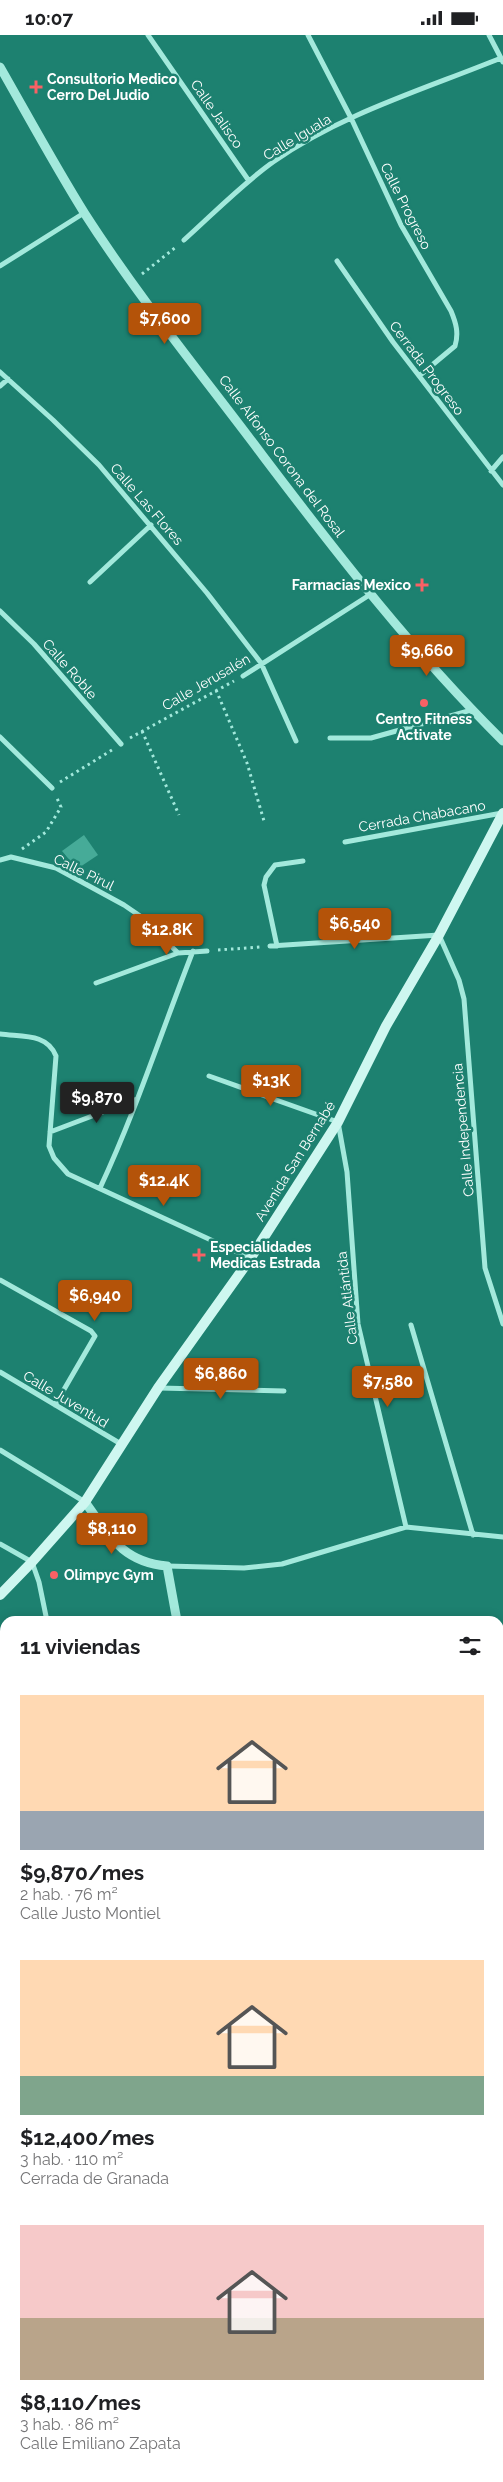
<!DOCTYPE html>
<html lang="es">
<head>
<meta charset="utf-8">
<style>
  body { margin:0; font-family:Raleway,sans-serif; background:#f6f6f6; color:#202124; height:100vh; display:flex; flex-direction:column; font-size:19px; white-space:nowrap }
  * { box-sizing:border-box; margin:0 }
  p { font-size:16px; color:#757577 }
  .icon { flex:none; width:28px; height:28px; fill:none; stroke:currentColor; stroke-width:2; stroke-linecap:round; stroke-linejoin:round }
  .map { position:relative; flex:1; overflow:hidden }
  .side { position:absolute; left:0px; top:1581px; width:504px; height:866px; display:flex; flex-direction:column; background:#fff; border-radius:15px 15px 0 0; box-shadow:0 2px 12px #0003 }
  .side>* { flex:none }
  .price { position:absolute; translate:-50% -42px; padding:0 11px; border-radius:5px; background:#b45309; color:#fff; font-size:16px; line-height:32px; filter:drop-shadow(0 1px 2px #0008) }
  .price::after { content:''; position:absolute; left:50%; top:30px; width:15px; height:11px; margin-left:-8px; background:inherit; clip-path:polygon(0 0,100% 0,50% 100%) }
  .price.current { background:#222; color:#fff }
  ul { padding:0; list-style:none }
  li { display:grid; align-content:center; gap:10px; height:265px; padding:0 20px }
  li span { display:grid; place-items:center; height:155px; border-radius:0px; color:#555 }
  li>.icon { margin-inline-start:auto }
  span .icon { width:90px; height:90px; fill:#fffc; stroke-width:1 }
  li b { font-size:21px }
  h2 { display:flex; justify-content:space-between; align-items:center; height:60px; padding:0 20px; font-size:21px }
  .status { display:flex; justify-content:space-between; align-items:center; height:35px; padding:0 25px; background:#fff; direction:ltr }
  .status svg { height:14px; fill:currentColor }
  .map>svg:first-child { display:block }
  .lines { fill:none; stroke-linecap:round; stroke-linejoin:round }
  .stream { stroke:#96ebda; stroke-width:5.5 }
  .building { fill:#46ab98 }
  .path { stroke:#a3e9dc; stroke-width:3; stroke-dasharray:2.5 4; stroke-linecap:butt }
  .pedestrian { stroke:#a3e9dc; stroke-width:4.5 }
  .minor { stroke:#a3e9dc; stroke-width:5 }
  .tertiary { stroke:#a3e9dc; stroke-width:9 }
  .secondary { stroke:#cef7f0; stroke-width:10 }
  .poi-dot { fill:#f96165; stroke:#1d8170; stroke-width:2 }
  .labels { text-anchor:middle; stroke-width:5; stroke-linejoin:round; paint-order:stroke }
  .poi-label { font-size:14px; font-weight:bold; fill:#fff; stroke:#1d8170; text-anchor:start }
  .street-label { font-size:14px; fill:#fff; stroke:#1d8170 }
</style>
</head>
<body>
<div class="status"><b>10:07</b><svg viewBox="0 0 49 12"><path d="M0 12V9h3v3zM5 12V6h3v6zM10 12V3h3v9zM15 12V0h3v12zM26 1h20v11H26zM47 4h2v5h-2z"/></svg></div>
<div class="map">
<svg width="503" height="2447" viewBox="0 0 503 2447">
  <rect width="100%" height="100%" fill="#1d8170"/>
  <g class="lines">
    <path class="stream" d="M499 2104 503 2105
      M0 2120 5 2121
      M0 2383 5 2382
      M169 2442 182 2447
      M261 2447 272 2442"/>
  </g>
  <path class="building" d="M84 800 98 820 77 834 62 816Z"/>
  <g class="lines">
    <path class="path" d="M142 239 176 212
      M216 655 247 728 264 786
      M142 696 179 780
      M130 703 234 646
      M60 747 112 715
      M22 814 46 797 61 772 56 761
      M218 915 261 912"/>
    <path class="pedestrian" d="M499 2066 503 2067"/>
    <path class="minor" d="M148 0 249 146
      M308 0 351 83 401 190 451 276C456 288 459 298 455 311L419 341
      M489 0 503 27
      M184 205C213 179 241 150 273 127 341 79 425 54 501 23
      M337 226 393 307 503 450
      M0 231 84 178
      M0 337 53 385 99 430 207 558 261 628 296 706
      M0 351 8 344
      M491 436 503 422
      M90 547 151 490
      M0 576 34 609 121 709
      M243 641 371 559
      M0 702 52 753
      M330 703H371L472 675
      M345 807 502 778
      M0 825 11 822 56 833 124 870 143 883 178 918 207 916
      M270 911 439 900 459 945 464 964 485 1233 503 1289
      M277 911 264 850 266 842 275 830 303 826
      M96 948 178 918
      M0 999C22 1002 47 998 56 1021L49 1111 54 1123 68 1139 250 1223
      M209 1041 338 1087 347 1137 358 1289 406 1492
      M50 1097 137 1064
      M100 1153C136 1076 162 995 193 916
      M0 1245 91 1296 95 1301 55 1370
      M411 1290 473 1500
      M0 1337 121 1409
      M159 1353 284 1356
      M0 1415 85 1467
      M0 1509 32 1527 39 1547 47 1586
      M167 1531 244 1533 282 1529 406 1492 503 1502
      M499 1711 503 1710
      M499 1965 503 1980
      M0 2066 5 2068
      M0 2222 5 2223
      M499 2385 503 2393
      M0 2424 5 2422
      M114 2442 123 2447
      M293 2447 306 2442
      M445 2447 449 2442"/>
    <path class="tertiary" d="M0 32C28 81 55 131 85 179 139 263 203 341 263 421 338 520 415 619 503 706
      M85 1467C109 1500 122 1527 167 1531L177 1586
      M234 2442 235 2447"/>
    <path class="secondary" d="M0 1560 32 1527 85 1467 158 1353 250 1224 338 1087 386 991 439 900 503 778"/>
  </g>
  <g class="poi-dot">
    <path d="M33.5 44.5h5v5h5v5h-5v5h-5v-5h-5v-5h5z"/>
    <path d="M419.5 542.5h5v5h5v5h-5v5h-5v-5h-5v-5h5z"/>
    <circle cx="424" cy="668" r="5"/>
    <path d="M196.5 1212.5h5v5h5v5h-5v5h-5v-5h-5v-5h5z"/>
    <circle cx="54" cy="1540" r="5"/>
  </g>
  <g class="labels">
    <g class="poi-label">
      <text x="47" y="49">Consultorio Medico<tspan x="47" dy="16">Cerro Del Judio</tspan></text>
      <text x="411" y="555" text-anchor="end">Farmacias Mexico</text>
      <text x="424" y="689" text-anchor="middle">Centro Fitness<tspan x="424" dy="16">Activate</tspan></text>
      <text x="210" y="1217">Especialidades<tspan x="210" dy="16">Medicas Estrada</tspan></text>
      <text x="64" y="1545">Olimpyc Gym</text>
    </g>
    <g class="street-label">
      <text transform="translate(217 79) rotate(55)" y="5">Calle Jalisco</text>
      <text transform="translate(297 102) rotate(-31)" y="5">Calle Iguala</text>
      <text transform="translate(406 171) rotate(63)" y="5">Calle Progreso</text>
      <text transform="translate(427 333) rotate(53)" y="5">Cerrada Progreso</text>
      <text transform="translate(282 421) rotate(53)" y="5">Calle Alfonso Corona del Rosal</text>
      <text transform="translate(147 469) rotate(49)" y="5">Calle Las Flores</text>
      <text transform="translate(70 634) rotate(49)" y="5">Calle Roble</text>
      <text transform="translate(206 647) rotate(-30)" y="5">Calle Jerusalén</text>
      <text transform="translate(422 781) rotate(-10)" y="5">Cerrada Chabacano</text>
      <text transform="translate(84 837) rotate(26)" y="5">Calle Pirul</text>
      <text transform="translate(463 1095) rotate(-95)" y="5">Calle Independencia</text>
      <text transform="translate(295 1126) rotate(-58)" y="5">Avenida San Bernabé</text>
      <text transform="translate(347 1263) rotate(-97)" y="5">Calle Atlántida</text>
      <text transform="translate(66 1364) rotate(31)" y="5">Calle Juventud</text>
    </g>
  </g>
</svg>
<b class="price" style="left:165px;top:310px">$7,600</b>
<b class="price" style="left:427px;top:642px">$9,660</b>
<b class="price" style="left:355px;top:915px">$6,540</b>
<b class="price" style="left:167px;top:921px">$12.8K</b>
<b class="price" style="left:271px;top:1072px">$13K</b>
<b class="price current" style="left:97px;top:1089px">$9,870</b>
<b class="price" style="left:164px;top:1172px">$12.4K</b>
<b class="price" style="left:95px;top:1287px">$6,940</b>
<b class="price" style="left:221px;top:1365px">$6,860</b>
<b class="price" style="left:388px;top:1373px">$7,580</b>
<b class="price" style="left:112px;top:1520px">$8,110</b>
<section class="side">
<h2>11 viviendas<svg class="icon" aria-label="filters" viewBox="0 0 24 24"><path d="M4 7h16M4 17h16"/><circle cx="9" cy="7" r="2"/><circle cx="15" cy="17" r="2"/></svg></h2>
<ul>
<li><span style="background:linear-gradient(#ffd9b3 75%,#9aa5b1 0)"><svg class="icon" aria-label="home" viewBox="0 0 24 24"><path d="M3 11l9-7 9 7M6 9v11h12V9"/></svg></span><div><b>$9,870/mes</b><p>2 hab. · 76 m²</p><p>Calle Justo Montiel</p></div></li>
<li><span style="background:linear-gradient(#ffd9b3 75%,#7fa58c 0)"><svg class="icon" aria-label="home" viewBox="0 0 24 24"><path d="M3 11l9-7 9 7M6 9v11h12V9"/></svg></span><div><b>$12,400/mes</b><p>3 hab. · 110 m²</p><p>Cerrada de Granada</p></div></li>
<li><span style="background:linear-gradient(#f6c9c9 60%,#b9a48a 0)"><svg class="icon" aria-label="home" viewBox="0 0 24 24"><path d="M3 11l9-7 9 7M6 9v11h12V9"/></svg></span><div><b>$8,110/mes</b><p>3 hab. · 86 m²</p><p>Calle Emiliano Zapata</p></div></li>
</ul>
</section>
</div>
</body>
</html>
